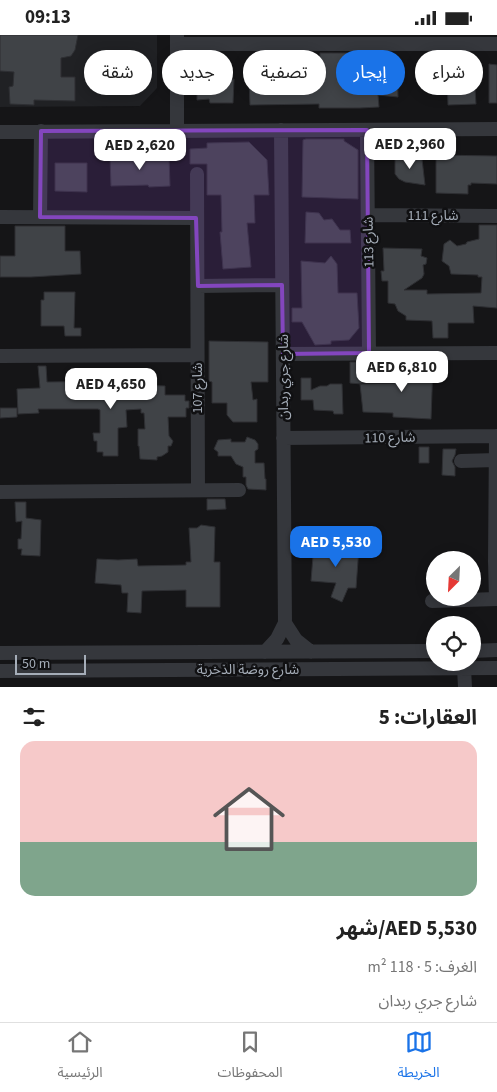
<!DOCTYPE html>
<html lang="ar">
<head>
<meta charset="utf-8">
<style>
  body { margin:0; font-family:"Source Sans 3","Noto Sans Arabic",sans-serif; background:#f2f2f2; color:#222; direction:rtl; height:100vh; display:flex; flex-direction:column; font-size:19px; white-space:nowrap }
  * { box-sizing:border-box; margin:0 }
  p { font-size:16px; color:#767676 }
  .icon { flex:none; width:28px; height:28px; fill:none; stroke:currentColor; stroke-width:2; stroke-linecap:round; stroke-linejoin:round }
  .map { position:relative; height:652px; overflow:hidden; direction:ltr }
  .drawer { display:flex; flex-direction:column; background:#fff; flex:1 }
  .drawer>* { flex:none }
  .banner { position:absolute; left:15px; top:15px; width:468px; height:45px; direction:rtl; display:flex; gap:10px }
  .needle { width:32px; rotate:204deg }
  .fabs { position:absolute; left:426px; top:516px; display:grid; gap:10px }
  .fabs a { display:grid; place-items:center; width:55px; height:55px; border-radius:50%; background:#fff; box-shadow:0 2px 12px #0003; font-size:25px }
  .scale { position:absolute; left:15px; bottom:12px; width:71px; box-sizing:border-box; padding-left:5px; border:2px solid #a5adb8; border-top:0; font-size:14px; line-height:18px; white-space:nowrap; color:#a5adb8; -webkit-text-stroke:4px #101012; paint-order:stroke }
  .price { position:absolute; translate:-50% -42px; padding:0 11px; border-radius:10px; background:#fff; color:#222; font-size:16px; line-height:32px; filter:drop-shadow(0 1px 2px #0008) }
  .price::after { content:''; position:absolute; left:50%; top:30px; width:15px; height:11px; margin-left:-8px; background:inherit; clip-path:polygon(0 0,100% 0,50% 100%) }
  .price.selected { background:#1a73e8; color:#fff }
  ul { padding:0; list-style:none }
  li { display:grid; align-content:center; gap:10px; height:265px; padding:0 20px }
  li+li { border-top:1px solid #e0e0e0 }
  li span { display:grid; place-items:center; height:155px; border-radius:15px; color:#555 }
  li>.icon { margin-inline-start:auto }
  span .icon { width:90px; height:90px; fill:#fffc; stroke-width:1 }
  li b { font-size:21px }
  h2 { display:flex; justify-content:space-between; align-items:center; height:60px; padding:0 20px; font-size:21px }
  .tag { padding:0 18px; border-radius:22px; background:#fff; box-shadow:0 2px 12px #0003; font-size:18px; line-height:45px }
  .tag.selected { background:#1a73e8; color:#fff }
  .status { display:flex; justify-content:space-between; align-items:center; height:35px; padding:0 25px; background:#fff; direction:ltr }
  .status svg { height:14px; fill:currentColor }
  .dock { display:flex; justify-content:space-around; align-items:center; height:70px; border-top:1px solid #e0e0e0; background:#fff; font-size:14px; color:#767676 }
  .dock a { display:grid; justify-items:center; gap:2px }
  .dock .selected { color:#1a73e8 }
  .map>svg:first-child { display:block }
  .built { fill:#202124 }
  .building { fill:#404347; stroke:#2e2f33 }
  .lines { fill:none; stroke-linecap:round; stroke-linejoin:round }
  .minor { stroke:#35373c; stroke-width:14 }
  .marked { fill:#8346be; fill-opacity:0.2; stroke:#8346be; stroke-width:4; stroke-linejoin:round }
  .labels { text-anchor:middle; stroke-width:5; stroke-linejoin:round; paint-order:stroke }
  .street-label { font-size:14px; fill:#a5adb8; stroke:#101012 }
</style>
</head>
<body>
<div class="status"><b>09:13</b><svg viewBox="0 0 49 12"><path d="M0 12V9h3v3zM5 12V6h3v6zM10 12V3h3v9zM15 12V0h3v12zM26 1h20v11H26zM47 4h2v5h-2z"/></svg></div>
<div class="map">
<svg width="497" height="652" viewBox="0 0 497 652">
  <rect width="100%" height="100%" fill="#151517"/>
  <path class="built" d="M0 0H157V53L140 71 0 72Z"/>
  <path class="building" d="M0 0H78L75 15 71 21 61 23V42H75V66L34 65V70L10 69 9 52 13 51 14 37 0 36Z
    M320 18H361V32H389L390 26 397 27 398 62 378 60 379 72 360 73H319V69L250 70 249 45 257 46 262 43 268 46H289L295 42 300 46 319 44Z
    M489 29 497 30V68H489Z
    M197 33H206V43L216 45 222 41 227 45 234 44 233 68H210L209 64 197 65Z
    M474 39 476 69 448 70 447 40Z
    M306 104H344V106L358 115V164L302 162 303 105Z
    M249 107 267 125 269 160H254L255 188H247L251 232 223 234 220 197H222L221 160H207V129H190V114L207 113V108Z
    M436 120 497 121V149L471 148V150H468V159L436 158Z
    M136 121V122L169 121 170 151 149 152 148 150 111 151 110 122Z
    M395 122 422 124 425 150 405 147 399 144 395 139Z
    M55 128H87V157L55 156Z
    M306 177 319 178 324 185 332 184 340 195H350L351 208H305Z
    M479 190H497V273L473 271 474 288H448V303H433L432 286 406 285V281L398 276 395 269 388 268V246H382L381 236H384L383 213 422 214 421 221 427 223 426 229 423 230 424 239 422 243 404 255H427V259L481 258 482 242H478V240L451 239 449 231 442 226 444 209 450 205 457 211 466 209 467 207 479 204Z
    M15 191H65V216H80L81 239 31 242H0V221H15Z
    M331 221 337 229 338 258H357L359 293 349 305 331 306V309L315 310 302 287H292V273H302L301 226 325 228Z
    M44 257H75L74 293H81V301H65L64 291H41V265H44Z
    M209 306 268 307V347H251L253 365 257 364V387H233L227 380V368H212V347L209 346Z
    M350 327H362V349L350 348Z
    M395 328 433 329 431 384 393 382V378L363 377 360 349 394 348Z
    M38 331H46L47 347 137 346V350L165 351V360H185V366H189V373H186V382H168L169 401 173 406 171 411H168V417L162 421 157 422V425L140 424 139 411H138V394H145L144 378H141V374L126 375 127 392 118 393V421H103V417H97V406H94L93 398H100V375L98 374H38L39 378 18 379 17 354 40 353Z
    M301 343H311V355L320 351H327L330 349H342L343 379H334L333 376 314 375 313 365H301Z
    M0 373H17V382L0 383Z
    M247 402 255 405 258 409V414L255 416V428H264L265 444H266V455L248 454 246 450V442H243V432L236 429 231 421H218V417L214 414 218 405 231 404V407H245Z
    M419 412H429V428H419Z
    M443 414H456L455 420 452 426 455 432V441L442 440Z
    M207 464H225L226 474 207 475Z
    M15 467H26V483L41 485 40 521 21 520 22 514H18V504H21L22 486 16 487Z
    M201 490 215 492 214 527H220V572H186V555L142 556 141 578 127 577 128 558H122L121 550 95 548 97 524 118 525 137 524 138 531 186 530V527H191L189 493H197Z
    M314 509 359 512 356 553H348L342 567 331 562 336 548 311 546Z"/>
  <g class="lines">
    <path class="minor" d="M177 9H497
      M177 95V1
      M367 95 369 318
      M0 97 497 94
      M197 139 198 455
      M368 180 497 181
      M0 182 196 183
      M40 182 41 96
      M198 251 282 250
      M283 319 497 318
      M0 321 197 320
      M283 403 497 401
      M461 426 496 425
      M0 457 239 455
      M496 564 495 526 496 401
      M432 566 497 564
      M285 588 296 605 311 617
      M472 616 497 615
      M265 617 277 604 285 588 281 95
      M0 618 435 616
      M464 633 465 652
      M0 636 497 633"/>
  </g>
  <path class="marked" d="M367 95 369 318 283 319 282 250 198 251 196 183 40 182 41 96Z"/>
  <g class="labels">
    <g class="street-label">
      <text x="433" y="185">شارع 111</text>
      <text transform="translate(368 207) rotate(-91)" y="5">شارع 113</text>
      <text transform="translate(283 342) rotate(-90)" y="5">شارع جري ربدان</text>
      <text transform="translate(197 353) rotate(-90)" y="5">شارع 107</text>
      <text transform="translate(390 402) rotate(-1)" y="5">شارع 110</text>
      <text x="248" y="639">شارع روضة الذخرية</text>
    </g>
  </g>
</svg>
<div class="fabs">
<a><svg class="needle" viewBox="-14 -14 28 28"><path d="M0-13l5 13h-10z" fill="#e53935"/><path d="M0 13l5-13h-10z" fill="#767676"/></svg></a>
<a><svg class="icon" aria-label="locate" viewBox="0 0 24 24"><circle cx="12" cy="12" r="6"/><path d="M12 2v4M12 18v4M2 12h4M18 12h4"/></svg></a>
</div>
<div class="scale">50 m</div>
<b class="price" style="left:410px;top:135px">AED 2,960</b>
<b class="price" style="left:140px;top:136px">AED 2,620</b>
<b class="price" style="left:402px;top:358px">AED 6,810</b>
<b class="price" style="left:111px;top:375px">AED 4,650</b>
<b class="price selected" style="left:336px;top:533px">AED 5,530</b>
<div class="banner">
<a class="tag">شراء</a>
<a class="tag selected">إيجار</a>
<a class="tag">تصفية</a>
<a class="tag">جديد</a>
<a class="tag">شقة</a>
</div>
</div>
<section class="drawer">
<h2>العقارات: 5<svg class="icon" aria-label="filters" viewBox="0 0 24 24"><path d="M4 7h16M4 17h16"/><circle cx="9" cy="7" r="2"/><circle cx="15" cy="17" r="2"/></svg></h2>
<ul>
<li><span style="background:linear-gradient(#f6c9c9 65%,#7fa58c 0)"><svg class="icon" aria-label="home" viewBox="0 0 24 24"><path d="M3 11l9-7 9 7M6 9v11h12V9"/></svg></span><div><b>AED 5,530/شهر</b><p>الغرف: 5 · 118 m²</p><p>شارع جري ربدان</p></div></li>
</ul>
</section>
<nav class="dock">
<a class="selected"><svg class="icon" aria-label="map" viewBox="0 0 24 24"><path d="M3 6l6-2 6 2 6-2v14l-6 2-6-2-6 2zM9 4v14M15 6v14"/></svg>الخريطة</a>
<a><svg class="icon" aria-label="saved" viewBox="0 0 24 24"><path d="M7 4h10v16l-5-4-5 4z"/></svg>المحفوظات</a>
<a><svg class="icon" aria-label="home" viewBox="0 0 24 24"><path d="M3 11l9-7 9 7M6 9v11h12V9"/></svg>الرئيسية</a>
</nav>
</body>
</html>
